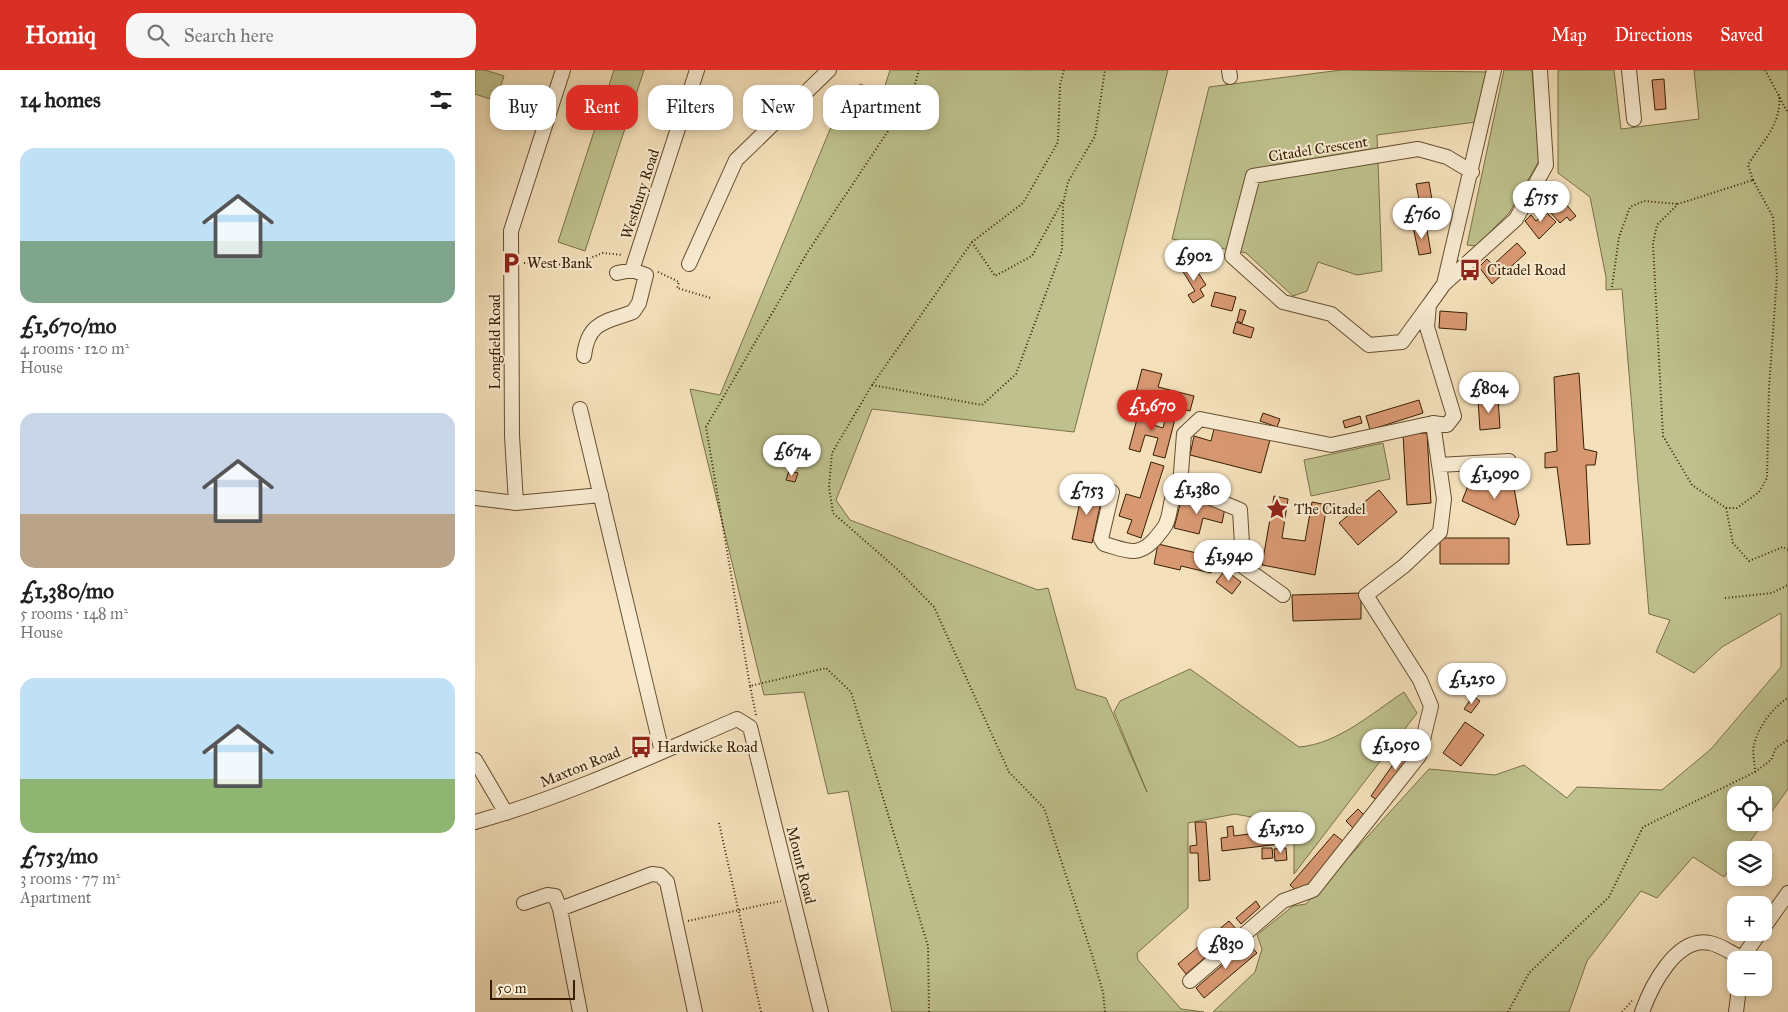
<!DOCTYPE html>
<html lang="en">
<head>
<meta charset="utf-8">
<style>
  body { margin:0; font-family:"IM FELL Great Primer",serif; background:#f6f6f6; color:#222; height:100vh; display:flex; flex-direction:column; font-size:19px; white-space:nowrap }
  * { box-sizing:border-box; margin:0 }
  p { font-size:16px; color:#767676 }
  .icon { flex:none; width:28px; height:28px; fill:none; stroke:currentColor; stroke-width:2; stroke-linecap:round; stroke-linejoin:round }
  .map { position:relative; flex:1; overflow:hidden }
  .panel { display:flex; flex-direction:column; background:#fff; width:475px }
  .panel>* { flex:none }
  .guide { position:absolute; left:15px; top:15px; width:475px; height:45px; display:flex; gap:10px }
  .fabs { position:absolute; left:1252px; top:716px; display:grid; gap:10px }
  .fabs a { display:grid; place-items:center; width:45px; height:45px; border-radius:10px; background:#fff; box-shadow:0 2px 8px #0003; font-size:25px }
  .scale { position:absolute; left:15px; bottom:12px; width:85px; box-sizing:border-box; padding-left:5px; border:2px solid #371e00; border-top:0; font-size:14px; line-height:18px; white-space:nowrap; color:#371e00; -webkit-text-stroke:4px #f8ebd2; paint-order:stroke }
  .price { position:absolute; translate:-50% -42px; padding:0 11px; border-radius:18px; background:#fff; color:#222; font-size:16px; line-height:32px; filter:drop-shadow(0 1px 2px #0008) }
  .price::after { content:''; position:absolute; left:50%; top:30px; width:15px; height:11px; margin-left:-8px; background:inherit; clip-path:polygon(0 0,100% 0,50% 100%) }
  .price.current { background:#d93025; color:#fff }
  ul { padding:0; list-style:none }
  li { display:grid; align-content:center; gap:10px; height:265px; padding:0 20px }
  li span { display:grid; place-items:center; height:155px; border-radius:15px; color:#555 }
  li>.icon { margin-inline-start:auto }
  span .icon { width:90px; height:90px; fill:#fffc; stroke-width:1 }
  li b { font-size:21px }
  h2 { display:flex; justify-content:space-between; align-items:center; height:60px; padding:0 20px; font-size:21px }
  .chip { padding:0 18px; border-radius:15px; background:#fff; box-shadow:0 2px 8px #0003; font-size:18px; line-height:45px }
  .chip.current { background:#d93025; color:#fff }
  header { display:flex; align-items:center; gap:30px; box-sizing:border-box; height:70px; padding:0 25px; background:#d93025; color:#fff }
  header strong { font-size:24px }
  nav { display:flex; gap:28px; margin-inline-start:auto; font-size:18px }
  .search { width:350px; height:45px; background:#f6f6f6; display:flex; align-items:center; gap:12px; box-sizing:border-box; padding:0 18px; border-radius:15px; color:#767676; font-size:19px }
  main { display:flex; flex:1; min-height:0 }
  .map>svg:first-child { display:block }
  .green { fill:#bec18d; stroke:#7a7046 }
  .building { fill:#d89872; stroke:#371e00 }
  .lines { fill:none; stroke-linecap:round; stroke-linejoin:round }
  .minor-casing { stroke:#664e2e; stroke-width:16 }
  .path { stroke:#371e00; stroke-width:2; stroke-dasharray:1 2.5; stroke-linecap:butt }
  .minor { stroke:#f8ebd2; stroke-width:14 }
  .labels { text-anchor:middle; stroke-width:4; stroke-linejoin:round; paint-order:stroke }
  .street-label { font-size:15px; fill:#371e00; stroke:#f8ebd2 }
  .poi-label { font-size:15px; fill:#371e00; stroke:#f8ebd2; text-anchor:start }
</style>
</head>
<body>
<header>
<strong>Homiq</strong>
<div class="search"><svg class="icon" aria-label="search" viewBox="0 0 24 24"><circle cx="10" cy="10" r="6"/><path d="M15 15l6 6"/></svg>Search here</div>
<nav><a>Map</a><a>Directions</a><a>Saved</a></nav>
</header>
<main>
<section class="panel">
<h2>14 homes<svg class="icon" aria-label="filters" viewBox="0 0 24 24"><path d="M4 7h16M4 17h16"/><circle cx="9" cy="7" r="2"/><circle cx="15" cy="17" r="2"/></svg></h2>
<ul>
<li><span style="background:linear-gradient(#bfe0f5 60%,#7fa58c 0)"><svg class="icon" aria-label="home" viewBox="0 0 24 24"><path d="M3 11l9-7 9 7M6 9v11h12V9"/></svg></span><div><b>£1,670/mo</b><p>4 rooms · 120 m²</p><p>House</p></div></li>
<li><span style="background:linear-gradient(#c9d6e8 65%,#b9a48a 0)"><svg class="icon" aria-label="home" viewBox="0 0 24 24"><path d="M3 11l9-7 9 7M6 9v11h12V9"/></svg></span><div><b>£1,380/mo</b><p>5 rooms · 148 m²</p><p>House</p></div></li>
<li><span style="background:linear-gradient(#bfe0f5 65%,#8fb573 0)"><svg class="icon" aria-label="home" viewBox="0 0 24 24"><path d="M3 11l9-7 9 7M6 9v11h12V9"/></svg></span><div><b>£753/mo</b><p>3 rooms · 77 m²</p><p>Apartment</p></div></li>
</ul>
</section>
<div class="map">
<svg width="1313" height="942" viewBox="0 0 1313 942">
  <rect width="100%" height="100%" fill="#f4e0ba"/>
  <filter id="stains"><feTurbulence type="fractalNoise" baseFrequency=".004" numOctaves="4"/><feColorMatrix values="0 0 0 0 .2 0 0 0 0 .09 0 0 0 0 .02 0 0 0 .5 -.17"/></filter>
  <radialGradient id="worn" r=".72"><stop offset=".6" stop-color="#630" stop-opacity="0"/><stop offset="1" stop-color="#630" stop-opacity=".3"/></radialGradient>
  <path class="green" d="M0 0H10L29 6 21 31 0 24Z
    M139 0H169L110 181 83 172Z
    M415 0H693L599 362 397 339 361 430 375 450 563 520 573 518 601 619 631 628 672 722 639 642 645 631 715 599 824 677C863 674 897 643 929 622L942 643 819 804V755L760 744 713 753V838L662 883 663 890 706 939 729 942H417L373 721 353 724 329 622 289 625 215 319 245 325 356 57 385 14 408 22Z
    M866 0 1014 2 1001 52 902 65 907 201 882 205 843 192 832 221 818 226 771 183 697 169 734 17Z
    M1029 0H1057L1064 91 1034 143 1001 176 992 175Z
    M1083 0H1139L1146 59 1224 49 1219 0H1313V719L1289 752V725H1261V752H1289L1269 780H1261V790L1249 807 1218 787 1182 828 1166 821 1112 891 1094 942H738L780 902 787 879 782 865 818 836 831 834 954 699 1020 705 1049 695 1092 728 1102 717 1187 720 1236 679 1306 597V543L1247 577 1219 603 1181 582 1195 550 1174 544 1147 219 1131 220V207L1115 127 1083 103Z
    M908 373 915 409 836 426 829 390Z"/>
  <path class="building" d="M1189 9 1191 39 1180 40 1177 10Z
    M954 112 959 142 947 145 941 114Z
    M1083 125 1101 146 1095 151 1092 147 1085 153 1074 141 1080 135 1077 131Z
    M1065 136 1081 152 1064 169 1050 151 1056 145 1061 151 1066 146 1061 140Z
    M951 154 956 183 944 185 938 157Z
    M1042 173 1051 183 1017 214 1004 197 1012 189 1018 195Z
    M717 193 731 215 725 219 729 226 718 233 713 225 720 221 707 200Z
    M740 222 761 227 757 241 736 236Z
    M765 239 771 241 767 253 762 251Z
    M965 241 992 243 991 260 964 258Z
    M761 252 779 258 776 268 758 263Z
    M667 299 687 304 683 317 719 326 715 341 660 326Z
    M1104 303 1109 379 1122 382 1120 395H1111L1115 474 1092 475 1082 397 1070 398V383L1082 381 1079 307Z
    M1023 328 1025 358 1005 360 1003 330Z
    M944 330 948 343 895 360 891 346Z
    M666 334 676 336 672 353 688 358 692 342 701 345 690 388 678 385 683 368 670 365 665 382 654 379Z
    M788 343 805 349 802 357 785 351Z
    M885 346 887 353 870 358 868 351Z
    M740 355 795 370 786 403 715 385 719 366 736 371Z
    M952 363 956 433 932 435 928 364Z
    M676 392 689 396 666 468 652 463 657 450 644 446 651 424 665 428Z
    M314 401 323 403 320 412 311 410Z
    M1025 407 1038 412 1044 446 1040 455 987 431 995 411 1019 420Z
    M608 418 628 423 617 473 597 469Z
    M904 420 922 442 883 475 864 453Z
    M799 426 813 429 807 468 830 471 837 432 852 435 840 505 787 495Z
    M707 427 750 438 747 453 728 448 724 464 699 458Z
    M965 468H1034V494H965Z
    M683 474 739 487 736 503 706 496 705 500 679 494Z
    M750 500 766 512 757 524 741 512Z
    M886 523V549L818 551 817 525Z
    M998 626 1005 631 996 643 989 639Z
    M990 652 1009 665 986 696 968 683Z
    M935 670 945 677 905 732 896 726Z
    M883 739 893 749 881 761 871 751Z
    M720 752H731L735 810 724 811 723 783H715V776L722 775Z
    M758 756 759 766 812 759 813 773 747 781 746 768 753 767 752 757Z
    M859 764 869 772 825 824 815 815Z
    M787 778H797L798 788 787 789Z
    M811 778 812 790 800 791 799 779Z
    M781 831 785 837 766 854 761 848Z
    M754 851 762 860 711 904 703 894Z
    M773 873 782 883 729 928 721 918Z"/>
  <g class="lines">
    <g class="minor-casing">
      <path id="minor" d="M754 0 755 7
        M1154 0 1159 49
        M214 194 261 90 354 0
        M157 200 222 0
        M969 214 1019 0
        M954 235 927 272 894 275 856 244 808 232 757 186 778 106 943 79 972 87 997 102
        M109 286C113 251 131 252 158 242L164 233 171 205 157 200 142 203
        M105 339 187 682
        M958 353 972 355 979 346 952 257 954 235 969 214 1041 149 1071 95 1065 0
        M964 395 1034 391
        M637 422 626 469 629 474C651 480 662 488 679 470 683 465 688 460 691 454 698 438 692 430 706 415
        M0 428 41 433 126 425
        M41 433 37 366 36 161 88 0
        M0 690 31 743
        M0 752C90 727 177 686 262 649L275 657 346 942
        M49 833 72 825 80 826 85 839 105 942
        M85 839 177 804 185 805 192 812 220 942
        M1289 857 1313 823
        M1266 890 1285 862
        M715 911 808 831 838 820 944 686 956 636 945 610 891 525 929 496 965 462 969 429 958 353 856 375 725 349 709 364 705 415 765 440 767 474 759 490 808 525
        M1167 942C1176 917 1201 866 1235 873 1246 875 1257 884 1267 888
        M1261 942 1264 918"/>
    </g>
    <path class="path" d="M589 0 585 15 583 72 548 133 497 172 397 315 357 383 354 417 358 443 422 499 459 537 534 702 569 738 617 885 628 922 630 942
      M1290 0 1313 43
      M1278 110 1298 147 1302 206 1294 318 1292 408 1284 422 1262 438H1251L1217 415 1188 366 1178 174 1182 155 1203 134Z
      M1278 110 1273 95C1288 70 1307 55 1304 24
      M497 172 520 206 557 186 588 130
      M49 193 97 195 128 183 148 185
      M183 202 204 212 202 218 236 228
      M1137 217 1144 167 1155 137 1169 131 1203 134
      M397 315 507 335 541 304 587 180 588 134 593 112 620 66 630 0
      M1251 438 1258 473 1274 491 1308 477 1313 480
      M1250 528 1297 523 1313 515
      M275 616 231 357 332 183 437 25 444 0
      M281 645 275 616 351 598 376 622 453 876 454 942
      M1280 702 1296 690 1301 678 1313 670
      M244 753 286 942
      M213 851 306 831
      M1276 924 1279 925 1280 918
      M1033 942 1054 903 1134 827 1168 757 1280 702C1280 694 1277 682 1279 675 1283 657 1298 637 1313 628
      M1147 942 1157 931"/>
    <use href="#minor" class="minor"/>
  </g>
  <defs>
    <g id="parking-bare" transform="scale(1.725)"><path d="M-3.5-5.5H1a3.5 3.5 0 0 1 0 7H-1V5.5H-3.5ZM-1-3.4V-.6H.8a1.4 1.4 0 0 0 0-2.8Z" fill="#8f2418" stroke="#f8ebd2" stroke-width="2.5" paint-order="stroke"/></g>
    <g id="bus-bare" transform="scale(1.725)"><path d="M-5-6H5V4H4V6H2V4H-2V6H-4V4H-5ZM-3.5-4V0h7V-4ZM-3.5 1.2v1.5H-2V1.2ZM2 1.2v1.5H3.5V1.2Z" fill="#8f2418" stroke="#f8ebd2" stroke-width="2.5" paint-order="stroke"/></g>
    <g id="sight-bare" transform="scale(1.725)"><path d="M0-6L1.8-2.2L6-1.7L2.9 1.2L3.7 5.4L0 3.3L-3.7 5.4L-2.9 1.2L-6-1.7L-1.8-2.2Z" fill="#8f2418" stroke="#f8ebd2" stroke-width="2.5" paint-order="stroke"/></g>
  </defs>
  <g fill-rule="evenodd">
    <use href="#parking-bare" x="36" y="193"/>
    <use href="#bus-bare" x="995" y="200"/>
    <use href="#sight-bare" x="802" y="439"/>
    <use href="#bus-bare" x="166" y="677"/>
  </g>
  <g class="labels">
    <g class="street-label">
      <text transform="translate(843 79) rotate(-9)" y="5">Citadel Crescent</text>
      <text transform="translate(165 124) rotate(-72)" y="5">Westbury Road</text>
      <text transform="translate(20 272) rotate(-90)" y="5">Longfield Road</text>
      <text transform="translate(105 697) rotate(-22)" y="5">Maxton Road</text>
      <text transform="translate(326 795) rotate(76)" y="5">Mount Road</text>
    </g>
    <g class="poi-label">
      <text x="52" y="198">West Bank</text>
      <text x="1012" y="205">Citadel Road</text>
      <text x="819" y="444">The Citadel</text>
      <text x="182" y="682">Hardwicke Road</text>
    </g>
  </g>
  <rect width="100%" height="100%" filter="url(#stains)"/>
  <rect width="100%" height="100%" fill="url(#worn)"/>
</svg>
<div class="fabs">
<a><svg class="icon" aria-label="locate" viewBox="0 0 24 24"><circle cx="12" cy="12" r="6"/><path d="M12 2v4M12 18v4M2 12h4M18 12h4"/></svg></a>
<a><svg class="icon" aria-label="layers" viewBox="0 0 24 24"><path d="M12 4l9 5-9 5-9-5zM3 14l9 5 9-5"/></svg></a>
<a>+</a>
<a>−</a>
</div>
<div class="scale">50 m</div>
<b class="price" style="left:1066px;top:153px">£755</b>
<b class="price" style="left:947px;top:170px">£760</b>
<b class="price" style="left:719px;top:212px">£902</b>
<b class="price" style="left:1014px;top:344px">£804</b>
<b class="price current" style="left:677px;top:362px">£1,670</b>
<b class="price" style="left:317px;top:407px">£674</b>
<b class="price" style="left:1020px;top:430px">£1,090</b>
<b class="price" style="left:722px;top:445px">£1,380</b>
<b class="price" style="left:612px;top:446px">£753</b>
<b class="price" style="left:754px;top:512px">£1,940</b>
<b class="price" style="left:997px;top:635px">£1,250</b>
<b class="price" style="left:921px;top:701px">£1,050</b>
<b class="price" style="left:806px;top:784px">£1,520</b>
<b class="price" style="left:751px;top:900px">£830</b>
<div class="guide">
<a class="chip">Buy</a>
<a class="chip current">Rent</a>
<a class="chip">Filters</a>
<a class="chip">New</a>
<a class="chip">Apartment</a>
</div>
</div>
</main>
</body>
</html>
